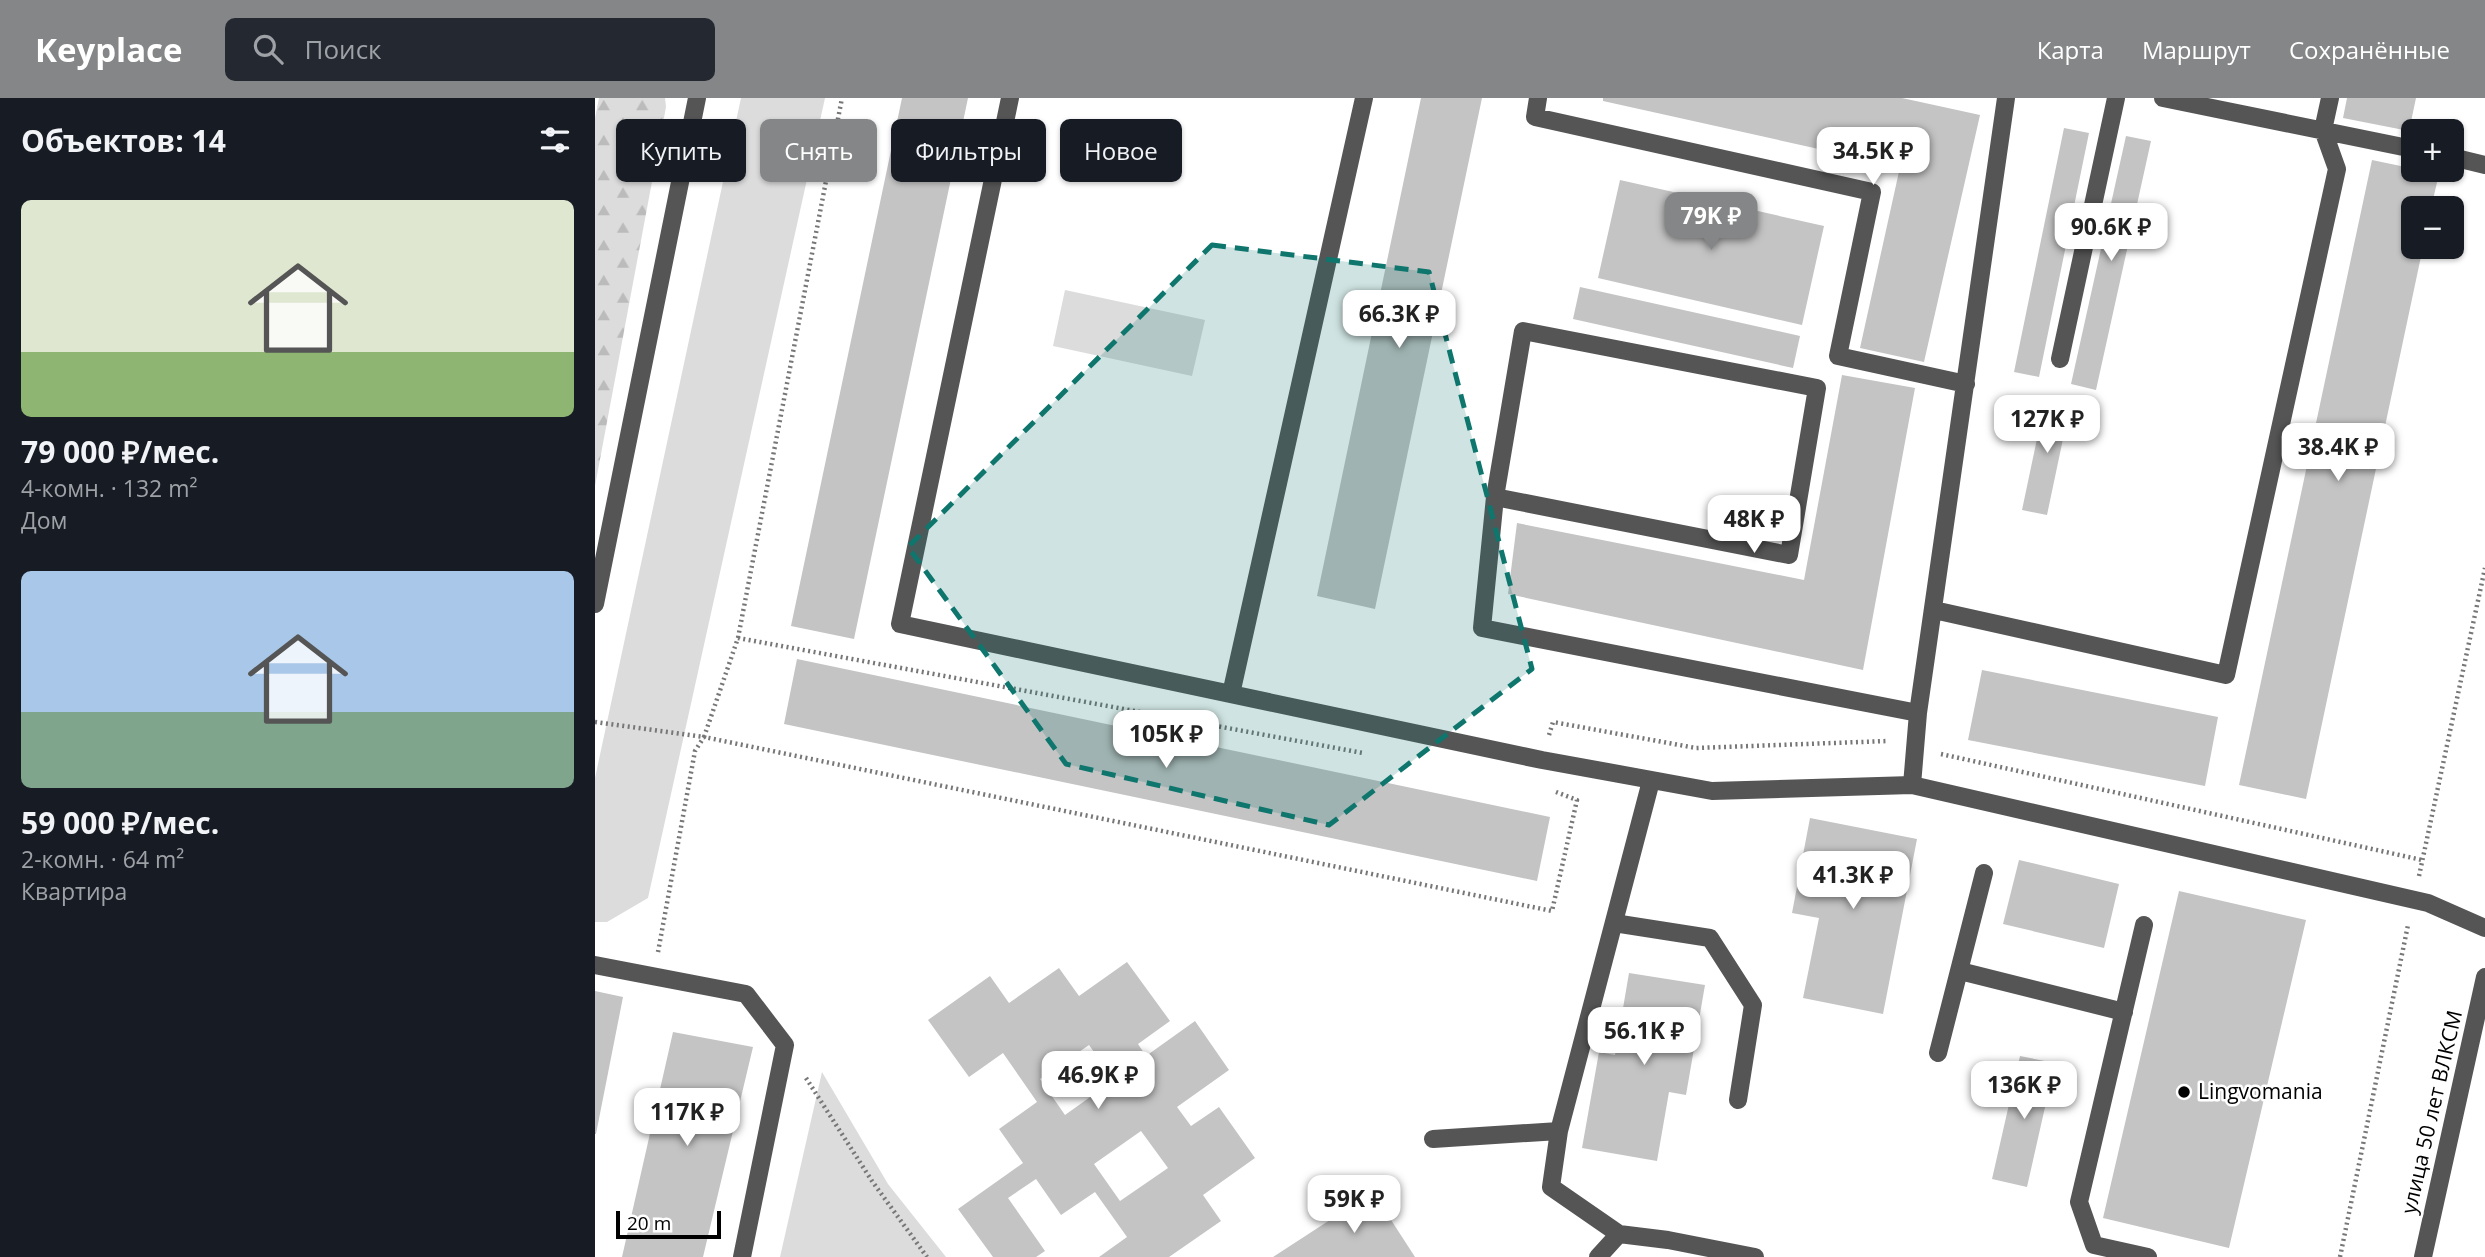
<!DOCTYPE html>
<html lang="ru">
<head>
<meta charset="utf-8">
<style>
  body { margin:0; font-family:"Open Sans",sans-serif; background:#242831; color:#f1f3f6; height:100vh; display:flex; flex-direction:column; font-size:26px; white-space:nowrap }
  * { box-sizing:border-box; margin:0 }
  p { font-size:23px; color:#9ea1a6 }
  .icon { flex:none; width:38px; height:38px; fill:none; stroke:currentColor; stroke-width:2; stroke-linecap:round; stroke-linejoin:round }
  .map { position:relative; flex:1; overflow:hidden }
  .panel { display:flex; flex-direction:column; background:#171b24; width:595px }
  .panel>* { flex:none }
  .banner { position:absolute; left:21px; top:21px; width:665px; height:63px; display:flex; gap:14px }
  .controls { position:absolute; left:1806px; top:21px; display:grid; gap:14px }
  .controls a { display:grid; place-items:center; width:63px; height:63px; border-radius:10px; background:#171b24; box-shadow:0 2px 5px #0004; font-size:35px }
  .scale { position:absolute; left:21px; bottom:18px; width:105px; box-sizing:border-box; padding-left:7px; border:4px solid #000; border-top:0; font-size:19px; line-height:24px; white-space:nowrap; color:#000; -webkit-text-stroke:5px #fff; paint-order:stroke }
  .price { position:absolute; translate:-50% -60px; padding:0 16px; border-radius:14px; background:#fff; color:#222; font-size:23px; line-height:46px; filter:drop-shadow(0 2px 4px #0008) }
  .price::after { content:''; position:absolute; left:50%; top:42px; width:21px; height:16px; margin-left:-10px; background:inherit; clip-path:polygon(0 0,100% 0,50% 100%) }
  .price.current { background:#858687; color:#fff }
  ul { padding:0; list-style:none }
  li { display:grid; align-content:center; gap:14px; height:371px; padding:0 21px }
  li span { display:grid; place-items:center; height:217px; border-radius:10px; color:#555 }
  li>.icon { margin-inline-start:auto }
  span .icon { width:126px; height:126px; fill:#fffc; stroke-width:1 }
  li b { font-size:30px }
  h2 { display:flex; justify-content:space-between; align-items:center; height:84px; padding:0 21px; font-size:30px }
  .tag { padding:0 24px; border-radius:10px; background:#171b24; box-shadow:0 2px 5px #0004; font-size:24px; line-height:63px }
  .tag.current { background:#858687; color:#fff }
  header { display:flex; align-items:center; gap:42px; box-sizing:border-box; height:98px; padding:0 35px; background:#858687; color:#fff }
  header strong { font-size:33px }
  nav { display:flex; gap:38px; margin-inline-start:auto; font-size:24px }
  .search { width:490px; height:63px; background:#242831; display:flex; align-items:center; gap:18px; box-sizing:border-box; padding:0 24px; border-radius:10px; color:#9ea1a6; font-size:26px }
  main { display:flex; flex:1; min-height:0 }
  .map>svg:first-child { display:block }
  .green { fill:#dcdcdc }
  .forest { fill:url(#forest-firs) }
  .building { fill:#c4c4c4; fill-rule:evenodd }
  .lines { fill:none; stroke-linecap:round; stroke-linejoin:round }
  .path { stroke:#777; stroke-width:4.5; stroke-dasharray:2 3.5; stroke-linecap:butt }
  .minor { stroke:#555; stroke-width:18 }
  .marked { fill:#0f766e; fill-opacity:0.2; stroke:#0f766e; stroke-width:5; stroke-dasharray:14 9; stroke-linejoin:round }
  .poi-dot { fill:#000; stroke:#fff; stroke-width:2.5 }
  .labels { text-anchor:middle; stroke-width:5; stroke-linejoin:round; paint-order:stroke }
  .poi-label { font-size:21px; fill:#000; stroke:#fff; text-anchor:start }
  .street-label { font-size:21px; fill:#000; stroke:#fff }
</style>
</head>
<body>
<header>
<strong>Keyplace</strong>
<div class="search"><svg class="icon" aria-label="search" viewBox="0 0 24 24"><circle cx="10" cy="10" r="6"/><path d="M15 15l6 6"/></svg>Поиск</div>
<nav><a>Карта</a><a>Маршрут</a><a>Сохранённые</a></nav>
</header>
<main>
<section class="panel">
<h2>Объектов: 14<svg class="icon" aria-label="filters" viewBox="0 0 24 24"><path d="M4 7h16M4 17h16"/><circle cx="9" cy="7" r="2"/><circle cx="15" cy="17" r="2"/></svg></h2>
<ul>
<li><span style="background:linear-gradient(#dfe7d0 70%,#8fb573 0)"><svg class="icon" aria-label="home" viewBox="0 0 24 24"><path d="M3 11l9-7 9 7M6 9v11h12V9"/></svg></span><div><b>79 000 ₽/мес.</b><p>4-комн. · 132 m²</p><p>Дом</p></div></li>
<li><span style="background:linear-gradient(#a9c7e8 65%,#7fa58c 0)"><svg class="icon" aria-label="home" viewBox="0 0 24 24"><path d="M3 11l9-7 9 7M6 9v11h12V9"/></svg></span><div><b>59 000 ₽/мес.</b><p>2-комн. · 64 m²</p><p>Квартира</p></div></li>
</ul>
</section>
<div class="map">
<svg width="1890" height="1159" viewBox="0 0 1890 1159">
  <defs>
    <pattern id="forest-firs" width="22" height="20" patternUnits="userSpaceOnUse" patternTransform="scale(1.75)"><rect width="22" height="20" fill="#dcdcdc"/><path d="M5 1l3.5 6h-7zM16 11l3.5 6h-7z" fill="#bbb"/></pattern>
  </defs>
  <rect width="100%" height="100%" fill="#fff"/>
  <path class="green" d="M146 0H230L53 800 12 824H0V680Z
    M470 192 610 222 597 278 458 248Z
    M227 974 293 1086 351 1159H185Z"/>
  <path class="forest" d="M4 0H70L71 9 0 388V20Z"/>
  <path class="building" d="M307 0H373L259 541 196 528Z
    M826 0H887L780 511 722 498Z
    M1008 0H1307L1385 17 1329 264 1265 250 1305 69 1008 3Z
    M1752 0H1821L1814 33 1748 20Z
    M1469 30 1494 35 1444 279 1419 274Z
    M1531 38 1556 43 1501 292 1476 286Z
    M1777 62 1844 76 1836 110H1818V149H1828L1711 701 1644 687Z
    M1025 82 1229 128 1207 227 1003 180Z
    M985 189 1205 238 1198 270 978 221Z
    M1247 277 1320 290 1268 572 913 496 922 425 1209 482Z
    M1451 298 1476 303 1452 417 1427 412Z
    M202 561 955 719 942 783 189 626Z
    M1387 572 1623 619 1610 688 1373 642Z
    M1215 720 1322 741 1288 916 1208 900 1224 820 1197 815Z
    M1424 762 1524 786 1509 850 1408 826Z
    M1584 793 1711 822 1634 1150 1508 1120Z
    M532 864 575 923 543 946 551 958 600 923 634 972 582 1009 596 1028 624 1009 660 1060 608 1097 626 1123 574 1159H504L532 1139 500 1094 466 1117 441 1081 413 1100 450 1153 441 1159H398L363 1111 428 1065 404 1031 442 1004 408 955 374 979 333 922 395 878 414 905 464 870 484 898ZM494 947 519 982 470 1017 445 981ZM546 1033 573 1070 525 1103 499 1066Z
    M1034 875 1110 887 1091 997 1074 994 1062 1063 987 1050 1004 954 1020 957Z
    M0 893 28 899 1 1036H0Z
    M78 934 158 949 108 1159H27Z
    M1425 958 1460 965 1432 1089 1397 1081Z
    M778 1094 820 1159H678Z"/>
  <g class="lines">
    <path class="path" d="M143 540 247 0
      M0 624 109 639 143 540 768 655
      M954 637 958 624 1101 650 1293 643
      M1346 656 1827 762
      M1824 778 1890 470
      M63 854 100 653 109 639 957 813 982 702 961 694
      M211 980 277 1083 332 1159
      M1745 1159 1813 827"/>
    <path class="minor" d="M415 0 305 526 947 662 1117 693 1317 687 1833 805 1890 830
      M943 0 940 19 1277 94 1243 258 1371 286
      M1568 0 1818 51
      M1857 59 1890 67
      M1465 261 1521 0
      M900 399 928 233 1222 290 1194 457 900 399 887 530 1323 615
      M0 506 102 0
      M1339 512 1631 577 1742 71 1728 32 1735 0
      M636 596 769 0
      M1317 687 1323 615 1411 0
      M1019 825 1115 840 1158 907 1143 1002
      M1549 827 1484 1104 1499 1147 1553 1159
      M0 867 151 896 190 947 147 1159
      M1365 873 1529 914
      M1343 955 1389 775
      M964 1033 1056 683
      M838 1041 964 1033 956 1089 1024 1136 1073 1142 1160 1159
      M1003 1159 1024 1136
      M1828 1159 1890 879"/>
  </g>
  <path class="marked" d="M617 147 834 174 937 571 734 727 471 666 313 449Z"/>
  <circle class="poi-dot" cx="1589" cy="994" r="7"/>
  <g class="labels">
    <g class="poi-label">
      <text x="1603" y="1001">Lingvomania</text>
    </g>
    <g class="street-label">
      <text transform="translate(1837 1014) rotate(-77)" y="7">улица 50 лет ВЛКСМ</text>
    </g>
  </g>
</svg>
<div class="controls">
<a>+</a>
<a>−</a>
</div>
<div class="scale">20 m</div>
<b class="price" style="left:1278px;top:89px">34.5K ₽</b>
<b class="price current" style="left:1116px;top:154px">79K ₽</b>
<b class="price" style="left:1516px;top:165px">90.6K ₽</b>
<b class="price" style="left:804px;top:252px">66.3K ₽</b>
<b class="price" style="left:1452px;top:357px">127K ₽</b>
<b class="price" style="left:1743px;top:385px">38.4K ₽</b>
<b class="price" style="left:1159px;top:457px">48K ₽</b>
<b class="price" style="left:571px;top:672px">105K ₽</b>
<b class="price" style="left:1258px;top:813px">41.3K ₽</b>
<b class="price" style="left:1049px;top:969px">56.1K ₽</b>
<b class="price" style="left:503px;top:1013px">46.9K ₽</b>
<b class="price" style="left:1429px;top:1023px">136K ₽</b>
<b class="price" style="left:92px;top:1050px">117K ₽</b>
<b class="price" style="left:759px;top:1137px">59K ₽</b>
<div class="banner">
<a class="tag">Купить</a>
<a class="tag current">Снять</a>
<a class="tag">Фильтры</a>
<a class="tag">Новое</a>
</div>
</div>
</main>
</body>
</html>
